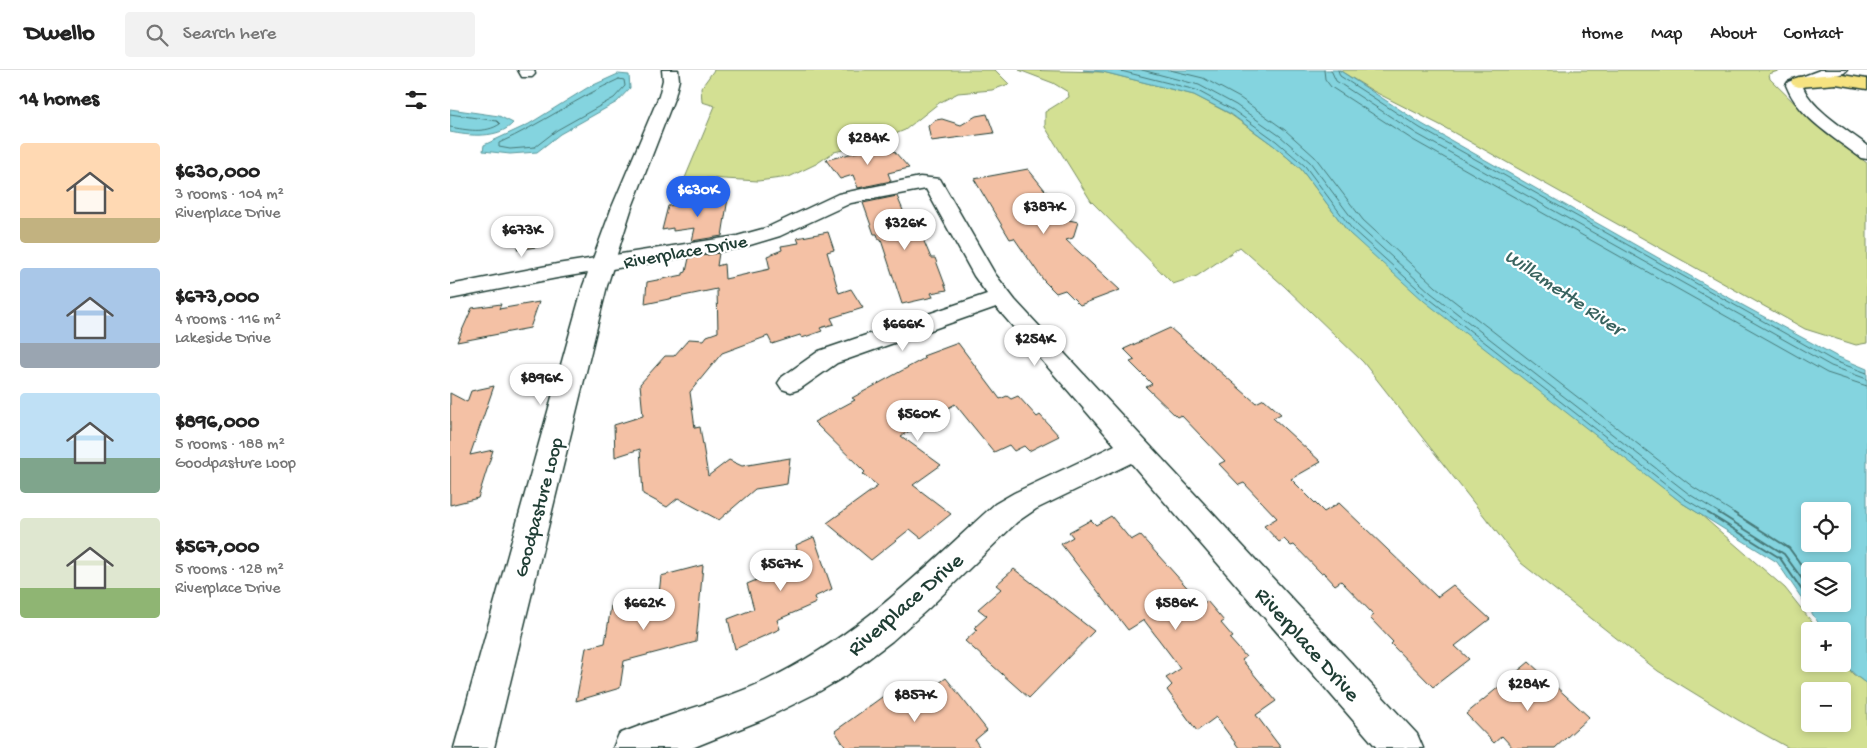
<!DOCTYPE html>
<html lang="en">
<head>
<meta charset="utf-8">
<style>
  body { margin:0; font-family:"Gochi Hand",sans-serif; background:#f2f2f2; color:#222; height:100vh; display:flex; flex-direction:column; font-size:19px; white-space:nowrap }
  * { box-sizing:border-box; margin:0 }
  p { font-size:16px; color:#767676 }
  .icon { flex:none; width:28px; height:28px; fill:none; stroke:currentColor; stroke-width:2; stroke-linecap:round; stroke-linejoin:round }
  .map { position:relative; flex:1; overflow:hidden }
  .sheet { display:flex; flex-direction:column; background:#fff; width:450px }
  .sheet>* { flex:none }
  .controls { position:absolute; left:1351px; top:432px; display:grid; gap:10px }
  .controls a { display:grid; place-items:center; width:50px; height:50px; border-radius:5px; background:#fff; box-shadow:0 2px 8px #0003; font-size:25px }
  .price { position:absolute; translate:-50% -42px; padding:0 11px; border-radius:18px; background:#fff; color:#222; font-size:16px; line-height:32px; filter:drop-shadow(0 1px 2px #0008) }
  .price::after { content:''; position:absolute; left:50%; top:30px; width:15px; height:11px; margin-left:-8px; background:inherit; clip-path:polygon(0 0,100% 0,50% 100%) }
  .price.on { background:#2563eb; color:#fff }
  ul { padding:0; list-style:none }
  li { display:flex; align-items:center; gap:15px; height:125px; padding:0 20px }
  li span { display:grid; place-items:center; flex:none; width:140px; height:100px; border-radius:5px; color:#555 }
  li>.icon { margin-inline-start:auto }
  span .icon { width:60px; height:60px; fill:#fffc; stroke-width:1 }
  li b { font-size:21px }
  h2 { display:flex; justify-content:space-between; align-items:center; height:60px; padding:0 20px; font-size:21px }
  header { display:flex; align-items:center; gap:30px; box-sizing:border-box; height:70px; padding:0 25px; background:#fff; border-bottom:1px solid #e0e0e0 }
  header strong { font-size:24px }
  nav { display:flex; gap:28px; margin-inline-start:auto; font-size:18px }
  .search { width:350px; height:45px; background:#f2f2f2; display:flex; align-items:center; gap:12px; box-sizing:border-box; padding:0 18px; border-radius:5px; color:#767676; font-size:19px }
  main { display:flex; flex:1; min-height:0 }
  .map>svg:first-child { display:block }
  .green { fill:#d3e093; stroke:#798e64; fill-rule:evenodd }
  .water { fill:#84d4df; stroke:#5c989b; fill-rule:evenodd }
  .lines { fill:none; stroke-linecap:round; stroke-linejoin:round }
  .shore-far1 { stroke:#477978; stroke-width:1 }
  .shore { stroke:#477978; stroke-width:2 }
  .building { fill:#f4c1a5; stroke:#1f3d34 }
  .street-casing { stroke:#1f3d34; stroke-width:3 }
  .secondary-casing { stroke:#1f3d34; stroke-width:3 }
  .highway-casing { stroke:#1f3d34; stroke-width:3 }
  .street { fill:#fff; fill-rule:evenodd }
  .secondary { fill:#fff; fill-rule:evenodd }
  .highway { fill:#f6e381; fill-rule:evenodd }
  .labels { text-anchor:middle; stroke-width:4.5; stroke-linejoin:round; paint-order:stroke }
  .street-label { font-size:19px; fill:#1f3d34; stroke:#fff }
  .water-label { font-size:20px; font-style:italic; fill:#38635f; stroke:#fff }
  .near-street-label { font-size:22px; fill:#1f3d34; stroke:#fff }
</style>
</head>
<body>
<header>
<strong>Dwello</strong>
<div class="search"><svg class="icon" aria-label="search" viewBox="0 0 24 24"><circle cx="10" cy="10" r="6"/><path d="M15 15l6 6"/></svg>Search here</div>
<nav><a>Home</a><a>Map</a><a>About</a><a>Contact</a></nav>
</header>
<main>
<section class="sheet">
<h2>14 homes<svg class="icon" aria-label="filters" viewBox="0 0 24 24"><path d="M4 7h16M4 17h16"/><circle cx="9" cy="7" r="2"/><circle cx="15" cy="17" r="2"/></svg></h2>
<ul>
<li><span style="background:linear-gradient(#ffd9b3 75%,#c2b280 0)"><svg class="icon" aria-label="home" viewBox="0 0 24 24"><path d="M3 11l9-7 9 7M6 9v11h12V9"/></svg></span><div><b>$630,000</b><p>3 rooms · 104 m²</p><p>Riverplace Drive</p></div></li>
<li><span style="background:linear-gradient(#a9c7e8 75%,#9aa5b1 0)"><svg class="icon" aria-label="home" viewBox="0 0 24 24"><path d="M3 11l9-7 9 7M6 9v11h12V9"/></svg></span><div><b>$673,000</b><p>4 rooms · 116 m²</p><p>Lakeside Drive</p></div></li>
<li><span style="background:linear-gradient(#bfe0f5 65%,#7fa58c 0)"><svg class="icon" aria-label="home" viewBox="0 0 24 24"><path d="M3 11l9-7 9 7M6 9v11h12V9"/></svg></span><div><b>$896,000</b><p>5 rooms · 188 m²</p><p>Goodpasture Loop</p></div></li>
<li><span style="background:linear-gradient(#dfe7d0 70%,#8fb573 0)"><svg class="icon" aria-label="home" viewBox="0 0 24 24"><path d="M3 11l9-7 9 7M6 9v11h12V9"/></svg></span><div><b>$567,000</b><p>5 rooms · 128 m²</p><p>Riverplace Drive</p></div></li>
</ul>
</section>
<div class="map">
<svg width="1417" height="678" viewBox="0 0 1417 678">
  <rect width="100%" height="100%" fill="#fff"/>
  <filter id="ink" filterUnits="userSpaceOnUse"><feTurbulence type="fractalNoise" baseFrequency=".02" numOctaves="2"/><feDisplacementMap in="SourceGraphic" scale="10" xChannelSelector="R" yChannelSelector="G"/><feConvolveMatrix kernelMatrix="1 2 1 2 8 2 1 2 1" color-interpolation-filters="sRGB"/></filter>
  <g filter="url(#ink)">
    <path class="green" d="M264 0H545L559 14 542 20 508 23 489 33 455 60 423 73 384 82 366 94 339 107 308 111 258 108 239 111 235 108 265 36 252 32 251 18Z
      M569 0 653 2 744 25 780 44 823 75 851 99 899 163 1232 433 1250 444 1335 518 1369 561H1360V594H1392L1393 591 1403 604 1417 614V678H1339L1288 650 1208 601 1071 493 913 292 834 216 790 177 747 206 723 214 641 131 595 57V42L619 27 618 22 603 13ZM1360 621H1392V654H1360Z
      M889 0H1331L1319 4 1320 9 1375 63 1417 93V273L1406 275 1355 259 990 55 923 21Z"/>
    <path class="water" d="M633 0H889L972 54 1272 224 1386 286 1417 299V614C1392 596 1392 591 1392 561H1374L1327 492 1232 433 974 231 899 163 851 99 823 75 781 44 744 25 653 2ZM1392 441V474H1360V441ZM1392 501V534H1360V501Z
      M168 4 179 5 180 18 167 32 110 64 87 82 60 84 33 81 34 75 79 54 137 18Z
      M0 39 49 46 63 53C49 69 19 66 0 62Z"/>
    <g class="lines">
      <path class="shore-far1" d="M667 0 746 20 783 40 826 71 855 96 902 159 977 227 1235 429 1260 444
        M692 0 749 15 786 35 830 66 860 92 907 155 981 223 1239 424 1271 444
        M720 0 753 8 790 28 835 60 865 87 913 150 986 217 1243 417 1286 444
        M874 0 875 9 881 17 963 70 1377 303 1417 316
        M881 0 886 11 967 64 1381 296 1417 309
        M888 0 890 6 970 58 1384 291 1417 303
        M169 9 174 10 175 16 164 28 107 60 85 77 60 79 49 77V73C91 54 127 28 169 9Z
        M0 44 47 51 50 54C35 64 17 60 0 57"/>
      <path class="shore" d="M1258 443 1330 488 1360 532
        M1269 443 1334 484 1360 520
        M1284 443 1339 478 1360 507"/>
    </g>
    <path class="building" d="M537 44 544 63 481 71 478 56 486 50 492 49 511 55 526 46Z
      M427 77 430 81 438 79 441 82 444 81 459 98 438 103 441 111 408 118 403 105 390 109 376 90Z
      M578 99 619 150 628 152 623 168 616 170 670 220 630 235 615 220 606 223 594 211 564 168 560 169 524 109Z
      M447 126 457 150 464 148 481 188H485L497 220 481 223 483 227 452 234 431 170H429L427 164H424L413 133Z
      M278 128 272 166 242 171 245 158 223 161V158L212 160 218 136Z
      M100 153 92 176 67 180 76 157Z
      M378 162 384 180 377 182 389 223 401 219 413 238 381 248 384 254 370 258 372 261 352 268 350 265 322 274 318 266 272 283 240 322 245 358 250 357 258 406 279 390 292 396 340 388 337 414 305 419 269 450 228 428 217 437 193 424 190 379 165 387 164 355 193 346 190 314 215 286H224L239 269 254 270 257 266 268 262 267 219 195 234 197 212 233 205V203L236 202 239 188 269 183 267 196 274 194 275 209 320 199 317 186 332 180 331 176 349 173 347 168Z
      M89 232 80 258 7 272 22 238 51 234 49 239Z
      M720 258 806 333 814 329 831 344 823 348 871 392 841 409 874 442 889 433 987 527 1003 515 1040 549 1005 576 1019 589 983 617 941 574 943 572 920 548 924 545 891 511 885 515 873 502 871 503 844 475 841 476 834 469 829 472 814 456 827 448 794 413 789 415 769 394 775 391 731 345 727 347 696 317 702 314 680 292 685 290 674 279Z
      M508 273 550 329 557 326 561 329 568 326 587 347 590 345 609 366 579 381 574 376 564 381 559 375 544 382 505 334 451 366 491 395 463 415 501 444 471 468 460 459 421 490 377 453 428 416 413 404 415 402 364 352 405 330 402 328 475 288 473 286Z
      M44 316 20 385 43 380 28 428 0 435V323L17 332 21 321Z
      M661 446 681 470 690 465 752 534 757 531 774 551 771 553 783 567 780 569 796 587 792 590 826 631 806 645 831 678H789L766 647 747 661 717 620 722 615 716 608 730 599 722 587 694 550 678 560 611 474 623 467 619 462 641 450 646 455Z
      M364 467 382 519 364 527 366 533 327 550 330 559 285 579 278 549 304 539 297 514 309 509 305 497 347 480 346 475Z
      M253 495 246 572 174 591 170 618 126 631 136 578 155 573 161 536 209 524 211 506Z
      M564 499 644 561 579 628 515 571 527 560 524 558 537 546 528 539 551 519 546 515Z
      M1079 592 1139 647 1105 678H1063L1052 666 1044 673 1016 644Z
      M496 608 537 660 525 670 530 678H396L385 661 439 622 452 640Z"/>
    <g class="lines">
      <g class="street-casing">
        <path id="street" d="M68 0H84L85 4 82 7H72Z
          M470 107 490 109 545 204 565 230 967 664 973 678H927L681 393 586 439 567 452 479 538 442 571 397 605 370 621 314 649 242 678H163L169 664C217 644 267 633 315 611 407 567 471 501 545 434L564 423 665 375 546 237 387 293 350 319 341 322 332 319 328 313 332 307 369 281 537 224 524 206 476 119 401 133 330 166 290 178 107 208 0 229V215L107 194 287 166 316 158 388 124Z"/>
      </g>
      <g class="secondary-casing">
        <path id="secondary" d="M212 0H228L229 10 225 26 182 137 157 216 44 678H4L133 216 162 137 209 26 213 10Z
          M1370 0H1397L1394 3 1369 9 1353 17C1362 39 1398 61 1417 75V89L1411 88C1385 68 1348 47 1336 15L1338 12Z"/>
      </g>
      <g class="highway-casing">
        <path id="highway" d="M1386 4 1417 9V19L1386 14 1349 17 1343 15 1341 12 1343 9 1349 7Z"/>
      </g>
      <use href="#street" class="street"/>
      <use href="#secondary" class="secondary"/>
      <use href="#highway" class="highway"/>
    </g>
  </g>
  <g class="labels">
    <g class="street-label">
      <text transform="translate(235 180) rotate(-10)" y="7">Riverplace Drive</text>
      <text transform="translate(87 437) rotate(-75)" y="7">Goodpasture Loop</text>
    </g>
    <g class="water-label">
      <text transform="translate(1115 221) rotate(34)" y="7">Willamette River</text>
    </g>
    <g class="near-street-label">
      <text transform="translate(454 533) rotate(-41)" y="8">Riverplace Drive</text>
      <text transform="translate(859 573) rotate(48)" y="8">Riverplace Drive</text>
    </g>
  </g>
</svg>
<div class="controls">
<a><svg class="icon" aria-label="locate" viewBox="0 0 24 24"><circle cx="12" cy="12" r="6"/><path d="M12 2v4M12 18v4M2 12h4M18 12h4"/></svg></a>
<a><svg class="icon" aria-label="layers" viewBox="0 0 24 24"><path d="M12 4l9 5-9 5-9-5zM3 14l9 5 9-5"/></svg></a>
<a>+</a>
<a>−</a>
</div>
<b class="price" style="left:418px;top:96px">$284K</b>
<b class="price on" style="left:248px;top:148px">$630K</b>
<b class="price" style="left:594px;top:165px">$387K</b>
<b class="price" style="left:455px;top:181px">$326K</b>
<b class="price" style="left:72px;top:188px">$673K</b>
<b class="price" style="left:453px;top:282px">$666K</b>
<b class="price" style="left:585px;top:297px">$254K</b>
<b class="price" style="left:91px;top:336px">$896K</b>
<b class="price" style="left:468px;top:372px">$560K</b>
<b class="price" style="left:331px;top:522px">$567K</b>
<b class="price" style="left:194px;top:561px">$662K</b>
<b class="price" style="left:726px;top:561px">$586K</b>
<b class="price" style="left:1078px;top:642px">$284K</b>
<b class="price" style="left:465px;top:653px">$857K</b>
</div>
</main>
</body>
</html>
